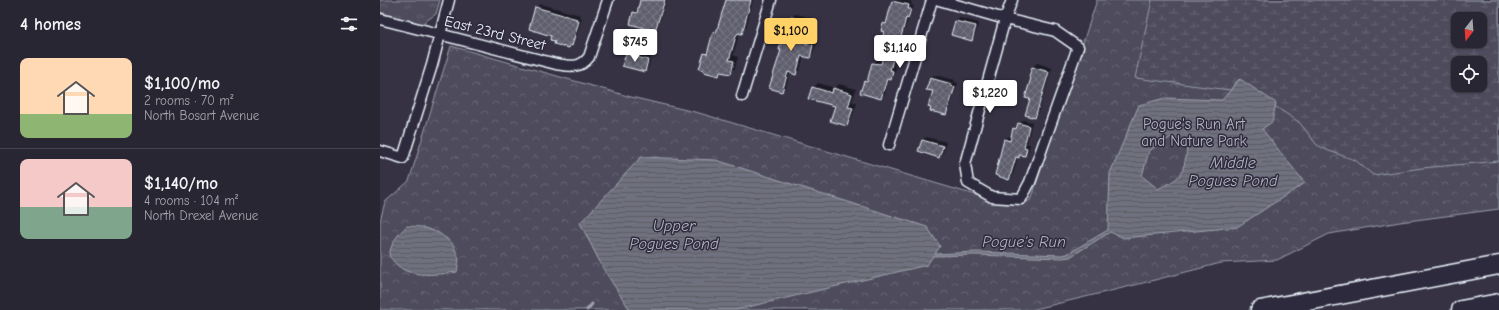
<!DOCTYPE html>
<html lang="en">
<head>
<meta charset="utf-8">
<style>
  body { margin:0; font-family:"Comic Neue",sans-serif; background:#34323f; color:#f1f3f6; height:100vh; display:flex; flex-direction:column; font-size:15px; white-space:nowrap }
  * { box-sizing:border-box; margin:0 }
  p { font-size:13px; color:#a5a5ac }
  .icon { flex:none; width:22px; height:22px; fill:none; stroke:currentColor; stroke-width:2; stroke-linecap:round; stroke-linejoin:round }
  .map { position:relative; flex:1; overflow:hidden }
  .side { display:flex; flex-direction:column; background:#282633; width:380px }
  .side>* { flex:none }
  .needle { width:26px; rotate:197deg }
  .tools { position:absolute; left:1071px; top:12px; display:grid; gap:8px }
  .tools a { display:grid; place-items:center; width:36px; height:36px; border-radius:8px; background:#282633; box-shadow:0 1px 3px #0004,0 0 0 1px #44434e; font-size:20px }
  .price { position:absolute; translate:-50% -34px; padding:0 9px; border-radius:4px; background:#fff; color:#222; font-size:13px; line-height:26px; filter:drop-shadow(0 1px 2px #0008) }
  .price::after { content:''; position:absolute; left:50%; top:24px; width:12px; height:9px; margin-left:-6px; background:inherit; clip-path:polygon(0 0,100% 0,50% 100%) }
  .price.current { background:#ffd166; color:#111 }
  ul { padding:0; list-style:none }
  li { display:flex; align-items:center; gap:12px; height:100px; padding:0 20px }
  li+li { border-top:1px solid #44434e }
  li span { display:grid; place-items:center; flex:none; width:112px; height:80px; border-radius:8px; color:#555 }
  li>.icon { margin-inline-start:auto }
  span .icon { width:48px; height:48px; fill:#fffc; stroke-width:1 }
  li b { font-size:17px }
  h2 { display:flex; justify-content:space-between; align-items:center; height:48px; padding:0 20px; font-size:17px }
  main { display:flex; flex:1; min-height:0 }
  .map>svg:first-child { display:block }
  .grass { fill:url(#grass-tufts); stroke:#9a9eaa }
  .forest { fill:url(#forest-crowns); stroke:#9a9eaa; fill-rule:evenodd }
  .wetland { fill:url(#wetland-marsh); stroke:#9a9eaa; fill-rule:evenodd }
  .water { fill:url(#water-rules); stroke:#a0a4af; fill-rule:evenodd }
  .shadow { fill:#0007 }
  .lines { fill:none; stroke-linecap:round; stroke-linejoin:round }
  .stream { stroke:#a0a4af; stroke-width:3 }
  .building { fill:url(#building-cross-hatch); stroke:#e8f1f8 }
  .street-casing { stroke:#e8f1f8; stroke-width:13 }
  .highway-casing { stroke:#e8f1f8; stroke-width:21 }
  .street { stroke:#2f2a3d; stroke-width:10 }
  .highway { stroke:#2f2a3d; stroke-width:18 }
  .labels { text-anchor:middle; stroke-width:3; stroke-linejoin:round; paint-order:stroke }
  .street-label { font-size:15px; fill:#e8f1f8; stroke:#2f2a3d }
  .park-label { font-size:15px; fill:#b2b7c1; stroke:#2f2a3d }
  .water-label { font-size:16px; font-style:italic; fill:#b2b7c2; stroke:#2f2a3d }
</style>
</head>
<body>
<main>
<section class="side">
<h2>4 homes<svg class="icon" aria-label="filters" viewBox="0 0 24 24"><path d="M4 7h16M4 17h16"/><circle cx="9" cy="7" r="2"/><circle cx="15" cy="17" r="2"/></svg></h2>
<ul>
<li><span style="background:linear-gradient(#ffd9b3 70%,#8fb573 0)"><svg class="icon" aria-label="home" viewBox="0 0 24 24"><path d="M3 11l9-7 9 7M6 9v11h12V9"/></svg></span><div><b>$1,100/mo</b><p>2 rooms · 70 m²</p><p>North Bosart Avenue</p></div></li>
<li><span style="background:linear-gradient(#f6c9c9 60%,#7fa58c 0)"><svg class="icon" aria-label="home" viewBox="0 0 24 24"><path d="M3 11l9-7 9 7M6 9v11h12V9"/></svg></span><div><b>$1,140/mo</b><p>4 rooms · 104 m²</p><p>North Drexel Avenue</p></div></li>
</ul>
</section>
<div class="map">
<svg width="1119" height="310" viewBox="0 0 1119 310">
  <defs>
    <pattern id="grass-tufts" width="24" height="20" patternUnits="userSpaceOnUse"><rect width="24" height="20" fill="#4d4b5c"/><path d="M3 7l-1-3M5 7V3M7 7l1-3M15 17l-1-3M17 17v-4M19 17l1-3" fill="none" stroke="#676574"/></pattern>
    <pattern id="forest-crowns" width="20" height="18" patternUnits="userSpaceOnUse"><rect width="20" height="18" fill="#4d4b5c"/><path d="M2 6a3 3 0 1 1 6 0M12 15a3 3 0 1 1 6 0" fill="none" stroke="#676574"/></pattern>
    <pattern id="wetland-marsh" width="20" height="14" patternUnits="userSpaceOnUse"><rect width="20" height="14" fill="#4d4b5c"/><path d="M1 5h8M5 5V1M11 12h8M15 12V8" fill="none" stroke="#676574"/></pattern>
    <pattern id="water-rules" width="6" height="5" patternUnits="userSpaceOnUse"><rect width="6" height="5" fill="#70717f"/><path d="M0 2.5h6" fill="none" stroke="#5b5c64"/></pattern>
    <pattern id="building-cross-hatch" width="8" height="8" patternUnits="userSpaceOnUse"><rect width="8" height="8" fill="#605e6e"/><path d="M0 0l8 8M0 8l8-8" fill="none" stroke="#777683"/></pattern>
  </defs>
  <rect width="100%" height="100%" fill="#363244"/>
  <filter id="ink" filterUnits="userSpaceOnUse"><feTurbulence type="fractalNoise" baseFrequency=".025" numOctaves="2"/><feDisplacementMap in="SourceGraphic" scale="8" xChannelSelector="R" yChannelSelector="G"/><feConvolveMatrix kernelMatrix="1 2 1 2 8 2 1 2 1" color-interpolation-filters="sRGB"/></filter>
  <g filter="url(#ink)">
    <path class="grass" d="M0 0H60L56 14 40 25 0 12Z"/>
    <path class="forest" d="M717 0H1119V209L1020 222 949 234 897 260 841 263 755 285 651 310H0V221L5 202 29 181 71 46 251 97 319 113 605 198C620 201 636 207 651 200ZM1078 19H1100V41H1078ZM1078 63H1100V85H1078Z"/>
    <path class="wetland" d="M772 0H1119V161L1042 168 993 175 975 160 949 151 937 145 919 122 873 92 859 79 850 90 755 78ZM1078 19H1100V41H1078ZM1078 63H1100V85H1078Z"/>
    <path class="water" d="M860 79 896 103 892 122 882 129 925 183 857 227 744 238 730 232 690 257 682 258 595 255 553 256 547 265 355 310H250L224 270 200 223 261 157 336 160 547 227 560 246 555 254 596 252 682 255 687 254 728 230 730 173 759 105 785 98 842 100ZM793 136 807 149C803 176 802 177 778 189L762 176 769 151Z
      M27 226 42 227 59 233 73 244 79 259 77 272C62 274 44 276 29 272 21 270 14 262 9 256 11 243 17 235 27 226Z"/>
    <path class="shadow" d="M262 0H287L278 26 275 30 254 13 257 9H259Z
      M347 0H373L366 28 361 33 360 32 353 55 358 57 355 68 350 73 343 72 339 75 325 54 329 49 334 33 338 28Z
      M514 0H526L532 2 531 5 534 6 521 38 514 67H516L514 75 509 79 505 94 501 98 484 82 488 78 493 64 497 60 503 61 509 37 504 23 508 19Z
      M160 4 200 15 199 17 202 18 195 41 189 47 176 41 156 8Z
      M416 14 434 19 428 39 437 41 433 53 430 57 424 55 420 70 416 74 410 72 406 87 402 91 403 37 407 33 412 17Z
      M580 18 599 23 595 36 592 39 576 21Z
      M250 51 271 57 268 68 264 71 247 54Z
      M657 63 672 68 658 113 654 117 651 99 652 77H650L653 67Z
      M554 75 575 80 574 82 578 83 569 110 566 114 554 91 550 78Z
      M438 83 455 88 459 84 476 89 472 102 477 103 471 120 466 125 456 105 433 88Z
      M643 120 652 122 647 144H650L648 152 644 155 641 154 638 157 633 175 629 178 625 140 629 136 632 137 634 129Z
      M546 137 566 142 563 153 559 157 543 140Z"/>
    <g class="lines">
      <path class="stream" d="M207 310 212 304"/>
    </g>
    <path class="building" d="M260 0H285L275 31 250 24 253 12 257 13Z
      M346 0H371L362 34 358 33 356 36 349 60 354 61 351 74 340 72 339 76 324 72V70L319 69 324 53 327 54 333 32 336 33Z
      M512 1 529 5 528 9H531L528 19 526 18 520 41 518 40 511 67 510 70 513 71 511 80 507 79 501 99 480 93 484 81 487 82 492 63 501 64 508 37 503 36 504 32 501 31 503 23 506 24Z
      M155 7 197 19 196 21H199L192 46 190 45 189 48 174 44 175 41 170 40 171 36 149 29Z
      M411 17 431 23 425 43 433 45 430 58 421 56 416 75 408 72 402 92 389 88 401 50H399L402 36 405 37Z
      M575 21 596 26 592 41 571 35Z
      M246 54 268 60 265 72 242 66Z
      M652 67 669 72 655 118 645 115 650 99 645 98 651 78 649 77Z
      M550 78 572 84 571 86 575 87 566 115 550 111 551 108 548 107 553 91 546 90Z
      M432 87 452 93 453 88 472 94 468 107 473 108 467 126 450 121 455 106 428 99Z
      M638 123 649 126 644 147 647 148 645 156 639 155V158L636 157 629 180 615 175 624 139 630 141 633 128 636 129Z
      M542 140 563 146 559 158 538 151Z"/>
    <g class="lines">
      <g class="street-casing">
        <path id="street" d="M559 0 625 19 675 31 698 47 650 182 641 199 612 197 588 183 585 164 625 19 632 0
          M0 19 176 64C189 66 200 69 209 57L228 0
          M362 96 391 0
          M509 145 552 0
          M0 151 23 158 52 65 69 0"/>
      </g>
      <g class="highway-casing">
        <path id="highway" d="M880 310 1119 265
          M1081 310 1119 303"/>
      </g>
      <use href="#street" class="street"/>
      <use href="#highway" class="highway"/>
    </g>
  </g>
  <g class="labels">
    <g class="street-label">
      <text transform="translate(115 33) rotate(14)" y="5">East 23rd Street</text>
    </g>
    <g class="park-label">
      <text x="814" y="129">Pogue's Run Art<tspan x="814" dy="17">and Nature Park</tspan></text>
    </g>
    <g class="water-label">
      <text x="853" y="168">Middle<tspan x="853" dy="18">Pogues Pond</tspan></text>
      <text x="294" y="231">Upper<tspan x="294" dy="18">Pogues Pond</tspan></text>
      <text x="644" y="247">Pogue's Run</text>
    </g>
  </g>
</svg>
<div class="tools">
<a><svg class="needle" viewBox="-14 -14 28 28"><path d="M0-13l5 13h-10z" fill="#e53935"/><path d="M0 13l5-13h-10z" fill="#a5a5ac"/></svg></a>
<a><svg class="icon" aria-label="locate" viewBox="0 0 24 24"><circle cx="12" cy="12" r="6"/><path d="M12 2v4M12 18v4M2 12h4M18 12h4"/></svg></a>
</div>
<b class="price current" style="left:411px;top:52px">$1,100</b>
<b class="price" style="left:255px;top:63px">$745</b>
<b class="price" style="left:520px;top:69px">$1,140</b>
<b class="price" style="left:610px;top:114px">$1,220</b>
</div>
</main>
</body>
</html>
